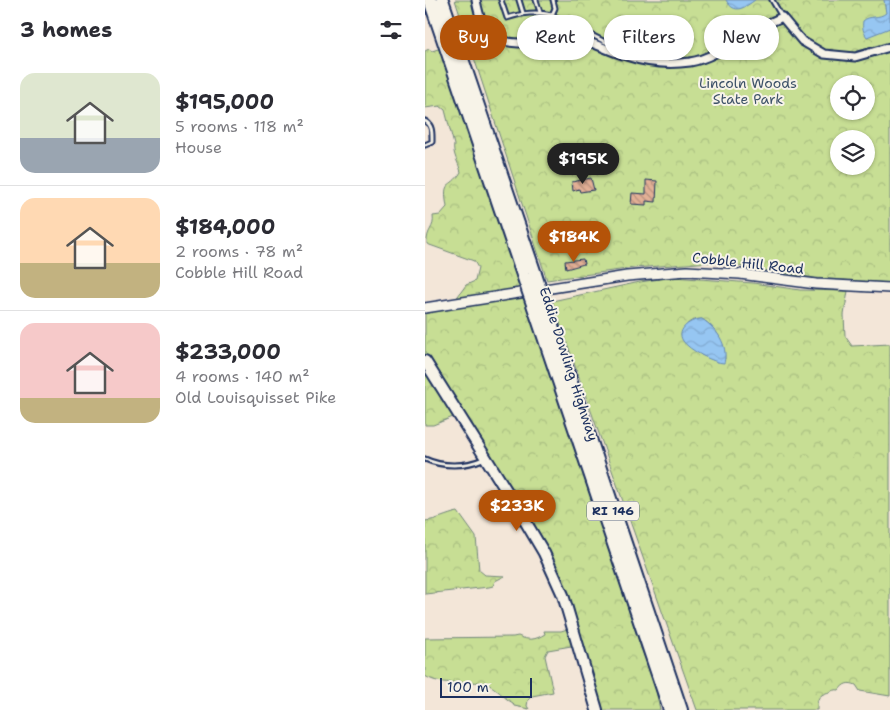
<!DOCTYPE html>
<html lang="en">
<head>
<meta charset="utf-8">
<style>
  body { margin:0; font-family:"Shantell Sans",sans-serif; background:#f7f7f7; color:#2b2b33; height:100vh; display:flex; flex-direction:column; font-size:19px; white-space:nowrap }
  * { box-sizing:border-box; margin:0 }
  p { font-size:16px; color:#7c7c81 }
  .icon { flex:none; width:28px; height:28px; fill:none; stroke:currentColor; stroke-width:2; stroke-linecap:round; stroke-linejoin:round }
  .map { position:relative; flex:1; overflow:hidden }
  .drawer { display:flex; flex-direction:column; background:#fff; width:425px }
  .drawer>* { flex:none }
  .hud { position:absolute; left:15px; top:15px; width:375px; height:45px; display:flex; gap:10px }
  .tools { position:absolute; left:405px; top:75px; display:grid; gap:10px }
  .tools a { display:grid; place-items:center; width:45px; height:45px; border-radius:50%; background:#fff; box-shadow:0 1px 4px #0004; font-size:25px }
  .scale { position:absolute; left:15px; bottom:12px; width:92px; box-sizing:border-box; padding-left:5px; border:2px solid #1b2f5e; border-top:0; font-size:14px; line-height:18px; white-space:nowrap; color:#1b2f5e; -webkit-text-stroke:4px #f7f3e8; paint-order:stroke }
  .price { position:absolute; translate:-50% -42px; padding:0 11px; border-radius:18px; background:#b45309; color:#fff; font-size:16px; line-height:32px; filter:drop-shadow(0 1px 2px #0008) }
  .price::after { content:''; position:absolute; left:50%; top:30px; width:15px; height:11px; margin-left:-8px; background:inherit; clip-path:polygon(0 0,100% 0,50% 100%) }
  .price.selected { background:#222; color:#fff }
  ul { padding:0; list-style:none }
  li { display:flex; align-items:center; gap:15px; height:125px; padding:0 20px }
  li+li { border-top:1px solid #e1e1e2 }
  li span { display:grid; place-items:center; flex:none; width:140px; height:100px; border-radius:15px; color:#555 }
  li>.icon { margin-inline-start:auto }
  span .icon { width:60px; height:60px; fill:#fffc; stroke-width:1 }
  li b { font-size:21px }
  h2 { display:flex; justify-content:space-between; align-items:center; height:60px; padding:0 20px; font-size:21px }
  .tag { padding:0 18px; border-radius:22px; background:#fff; box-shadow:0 1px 4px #0004; font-size:18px; line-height:45px }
  .tag.selected { background:#b45309; color:#fff }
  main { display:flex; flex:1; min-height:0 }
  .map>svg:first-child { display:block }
  .forest { fill:url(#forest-crowns); stroke:#718679; fill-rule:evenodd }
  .water { fill:url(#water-waves); stroke:#658ab7 }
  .building { fill:url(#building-back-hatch); stroke:#1b2f5e }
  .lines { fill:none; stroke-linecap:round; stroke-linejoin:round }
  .service-casing { stroke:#1b2f5e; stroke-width:7 }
  .minor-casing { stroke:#1b2f5e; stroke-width:11 }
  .tertiary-casing { stroke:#1b2f5e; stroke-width:12 }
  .secondary-casing { stroke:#1b2f5e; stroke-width:14 }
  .motorway-casing { stroke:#1b2f5e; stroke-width:16 }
  .service { stroke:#f7f3e8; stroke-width:3 }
  .minor { stroke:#f7f3e8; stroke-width:7 }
  .tertiary { stroke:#f7f3e8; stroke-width:9 }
  .secondary { stroke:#f7f3e8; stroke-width:10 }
  .motorway { stroke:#f7f3e8; stroke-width:12 }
  .motorway-bridge-casing { stroke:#1b2f5e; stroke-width:16; stroke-linecap:butt }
  .motorway-bridge { stroke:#f7f3e8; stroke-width:12 }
  .labels { text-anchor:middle; stroke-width:4; stroke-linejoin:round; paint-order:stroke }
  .shield { fill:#f7f3e8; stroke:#5d6a87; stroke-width:1 }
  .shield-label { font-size:12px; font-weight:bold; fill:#1b2f5e }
  .park-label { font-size:14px; fill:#3d5269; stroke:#f7f3e8 }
  .street-label { font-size:14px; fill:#1b2f5e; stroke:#f7f3e8 }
</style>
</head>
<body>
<main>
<section class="drawer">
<h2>3 homes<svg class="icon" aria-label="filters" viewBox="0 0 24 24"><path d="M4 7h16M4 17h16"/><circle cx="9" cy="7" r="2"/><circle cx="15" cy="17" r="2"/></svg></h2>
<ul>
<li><span style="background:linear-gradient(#dfe7d0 65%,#9aa5b1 0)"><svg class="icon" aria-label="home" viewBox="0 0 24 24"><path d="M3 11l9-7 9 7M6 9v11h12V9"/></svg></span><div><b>$195,000</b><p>5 rooms · 118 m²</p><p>House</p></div></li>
<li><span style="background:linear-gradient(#ffd9b3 65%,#c2b280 0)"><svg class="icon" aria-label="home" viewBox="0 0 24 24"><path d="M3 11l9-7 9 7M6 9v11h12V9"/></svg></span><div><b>$184,000</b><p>2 rooms · 78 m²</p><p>Cobble Hill Road</p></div></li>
<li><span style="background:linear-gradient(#f6c9c9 75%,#c2b280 0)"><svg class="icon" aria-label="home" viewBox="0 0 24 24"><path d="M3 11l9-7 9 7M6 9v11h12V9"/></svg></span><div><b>$233,000</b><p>4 rooms · 140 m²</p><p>Old Louisquisset Pike</p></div></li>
</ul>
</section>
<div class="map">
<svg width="465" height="710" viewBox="0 0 465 710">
  <defs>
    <pattern id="forest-crowns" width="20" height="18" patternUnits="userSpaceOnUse" patternTransform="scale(1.25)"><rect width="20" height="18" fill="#c7de94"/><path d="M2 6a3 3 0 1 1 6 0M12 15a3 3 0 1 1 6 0" fill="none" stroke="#aabf82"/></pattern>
    <pattern id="water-waves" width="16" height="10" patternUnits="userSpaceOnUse" patternTransform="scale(1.25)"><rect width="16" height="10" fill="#96c6f2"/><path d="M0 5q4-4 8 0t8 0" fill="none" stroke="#81aad2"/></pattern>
    <pattern id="building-back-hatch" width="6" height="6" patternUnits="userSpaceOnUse" patternTransform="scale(1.25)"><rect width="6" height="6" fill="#e3b096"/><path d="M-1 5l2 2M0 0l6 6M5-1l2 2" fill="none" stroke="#b7907e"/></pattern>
  </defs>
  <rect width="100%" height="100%" fill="#f3e6d8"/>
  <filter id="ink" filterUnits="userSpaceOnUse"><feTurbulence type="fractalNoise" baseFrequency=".02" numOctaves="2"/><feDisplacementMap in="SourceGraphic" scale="10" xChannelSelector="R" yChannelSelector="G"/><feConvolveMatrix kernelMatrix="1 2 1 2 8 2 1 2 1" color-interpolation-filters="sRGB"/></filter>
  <g filter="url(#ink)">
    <path class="forest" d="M30 0H465V283L390 278 286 262 209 268 122 280ZM414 84H441V111H414ZM414 139H441V166H414Z
      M16 48 168 500 216 648 229 681 235 710H173L152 645 123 650 120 656 128 692 107 696 103 700 102 706 104 709 89 706 88 703C78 698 71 686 59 683 40 680 17 687 0 676V638L88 637 93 636C104 641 110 640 120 634L119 631H136L146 628 137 593 33 415 8 425H0V309L28 303 41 285 50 281 53 268 49 261 2 244C1 229 10 229 8 216L15 215 22 207C17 178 25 190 36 172 34 164 27 153 29 145L20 110 15 106 0 108V51L4 49 7 51Z
      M248 277 328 283 375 290 423 291 419 315 420 336 427 346 465 344V696L435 691 431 685C424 682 419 683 414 690 408 689 406 692 401 693 392 696 392 701 392 710H272L127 301 215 282ZM277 319C292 328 299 341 300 359L293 362 276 355 256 335C260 324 265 319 277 319Z
      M33 512 51 537 54 570 60 575 80 576 70 581 68 586 64 587 0 594V521C12 520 22 514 33 512Z"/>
    <path class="water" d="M301 0H330C320 7 310 16 301 0Z
      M459 0H465V28L442 37C438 32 437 27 438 21 444 15 454 19 461 13Z
      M277 319C291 328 304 345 299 363 289 363 264 350 258 341 250 329 267 319 277 319Z"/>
    <path class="building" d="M166 178 169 190 155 192 154 189 148 191 147 182Z
      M221 180 232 181 231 202 221 201V205L206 204 207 193 221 194Z
      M158 259 159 264 141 269 140 261Z"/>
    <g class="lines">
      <g class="service-casing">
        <path id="service" d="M76 0 82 18C98 13 111 11 127 15L206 55
          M94 0 98 13
          M111 0 115 12
          M347 0 357 17
          M127 15 130 8 128 0
          M0 121C8 125 7 134 7 142L0 145
          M0 459C17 467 40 467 58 459"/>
      </g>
      <g class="minor-casing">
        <path id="minor" d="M51 0C54 16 57 29 72 38 94 50 121 36 144 37 164 39 182 51 201 56 222 63 244 65 265 62 288 58 307 43 326 32 336 26 347 22 357 17L377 41 399 54 430 57 465 47"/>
      </g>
      <g class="tertiary-casing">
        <path id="tertiary" d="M0 308 202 276 262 271 315 274 391 284 465 288"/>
      </g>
      <g class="secondary-casing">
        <path id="secondary" d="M0 361 96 514 119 553 138 595 172 710"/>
      </g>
      <g class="motorway-casing">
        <path id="motorway" d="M5 0 98 275
          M17 0 110 274
          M122 311 256 710
          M111 313 245 710"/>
      </g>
      <use href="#service" class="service"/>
      <use href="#minor" class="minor"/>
      <use href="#tertiary" class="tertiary"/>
      <use href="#secondary" class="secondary"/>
      <use href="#motorway" class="motorway"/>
      <g class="motorway-bridge-casing">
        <path id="motorway-bridge" d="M110 274 122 311
          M98 275 111 313"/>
      </g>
      <use href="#motorway-bridge" class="motorway-bridge"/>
    </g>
  </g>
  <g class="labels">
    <rect class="shield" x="162" y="501.5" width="52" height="19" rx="4"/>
    <g class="shield-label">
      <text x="188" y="515">RI 146</text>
    </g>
    <g class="park-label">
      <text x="323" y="88">Lincoln Woods<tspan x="323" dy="16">State Park</tspan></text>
    </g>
    <g class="street-label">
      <text transform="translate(323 263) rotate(6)" y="5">Cobble Hill Road</text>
      <text transform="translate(144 364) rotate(72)" y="5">Eddie Dowling Highway</text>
    </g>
  </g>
</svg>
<div class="tools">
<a><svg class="icon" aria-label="locate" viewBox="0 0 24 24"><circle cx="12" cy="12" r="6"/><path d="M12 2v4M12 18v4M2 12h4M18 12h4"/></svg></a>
<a><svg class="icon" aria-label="layers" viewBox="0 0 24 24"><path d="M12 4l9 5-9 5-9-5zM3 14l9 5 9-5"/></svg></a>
</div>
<div class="scale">100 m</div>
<b class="price selected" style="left:158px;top:185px">$195K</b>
<b class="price" style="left:149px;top:263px">$184K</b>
<b class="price" style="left:92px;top:532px">$233K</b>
<div class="hud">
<a class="tag selected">Buy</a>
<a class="tag">Rent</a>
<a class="tag">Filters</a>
<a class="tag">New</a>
</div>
</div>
</main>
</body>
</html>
